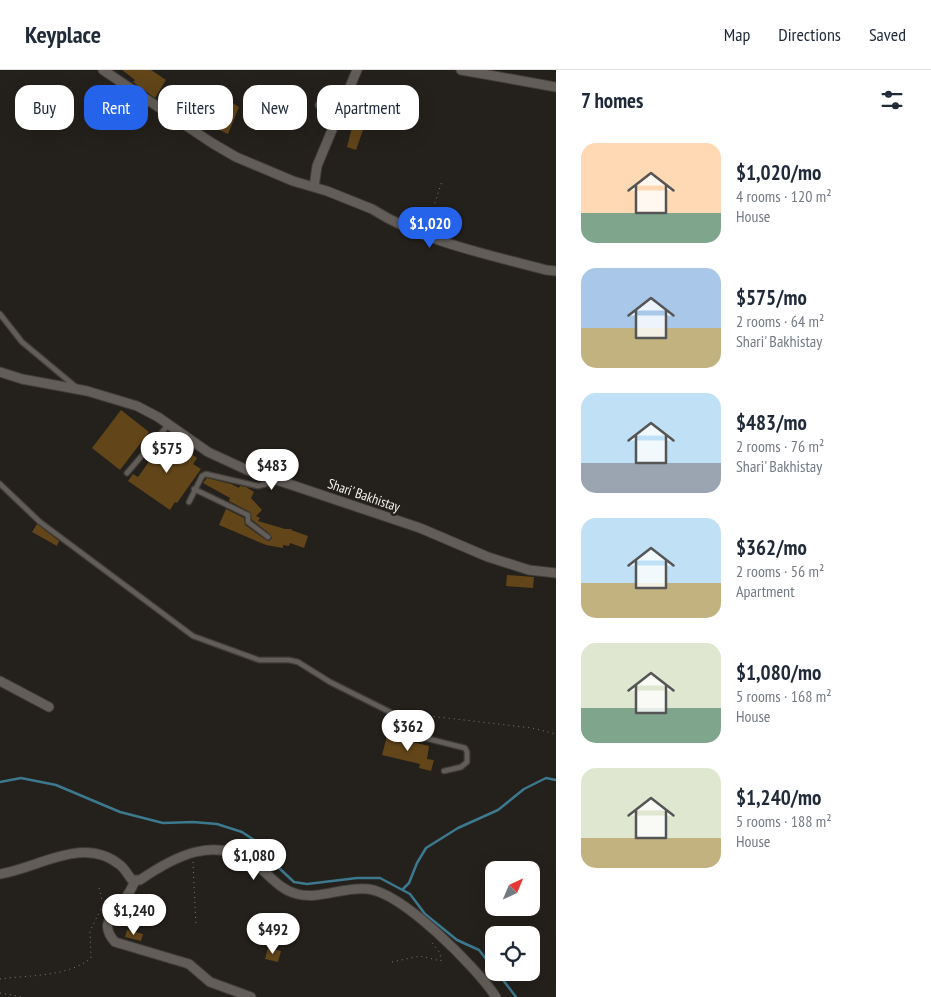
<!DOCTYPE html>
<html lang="en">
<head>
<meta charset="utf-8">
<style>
  body { margin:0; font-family:"PT Sans Narrow",sans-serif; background:#f2f2f3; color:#1f2937; height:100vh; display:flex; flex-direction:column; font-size:19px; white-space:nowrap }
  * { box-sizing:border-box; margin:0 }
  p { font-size:16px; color:#747a83 }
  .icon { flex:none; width:28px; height:28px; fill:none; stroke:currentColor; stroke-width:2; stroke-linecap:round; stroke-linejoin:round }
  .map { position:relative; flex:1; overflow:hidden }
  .drawer { display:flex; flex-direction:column; background:#fff; width:375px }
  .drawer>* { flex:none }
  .hud { position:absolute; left:15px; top:15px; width:465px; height:45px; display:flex; gap:10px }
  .needle { width:32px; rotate:44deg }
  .controls { position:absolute; left:485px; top:791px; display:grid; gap:10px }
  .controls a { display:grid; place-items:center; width:55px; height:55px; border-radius:10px; background:#fff; box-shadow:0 5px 20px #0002; font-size:25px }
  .price { position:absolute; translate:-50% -42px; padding:0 11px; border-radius:18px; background:#fff; color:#222; font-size:16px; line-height:32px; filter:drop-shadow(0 1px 2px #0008) }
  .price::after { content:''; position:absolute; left:50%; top:30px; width:15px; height:11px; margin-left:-8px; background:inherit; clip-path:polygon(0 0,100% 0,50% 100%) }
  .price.active { background:#2563eb; color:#fff }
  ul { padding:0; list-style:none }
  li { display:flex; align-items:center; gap:15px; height:125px; padding:0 25px }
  li span { display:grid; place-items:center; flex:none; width:140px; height:100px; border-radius:15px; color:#555 }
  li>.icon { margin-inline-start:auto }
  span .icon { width:60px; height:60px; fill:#fffc; stroke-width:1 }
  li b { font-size:21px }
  h2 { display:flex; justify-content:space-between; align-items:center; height:60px; padding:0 25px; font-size:21px }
  .chip { padding:0 18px; border-radius:15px; background:#fff; box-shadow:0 5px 20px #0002; font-size:18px; line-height:45px }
  .chip.active { background:#2563eb; color:#fff }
  header { display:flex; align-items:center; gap:30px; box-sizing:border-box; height:70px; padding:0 25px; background:#fff; border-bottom:1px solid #e0e1e3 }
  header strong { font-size:24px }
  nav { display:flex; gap:28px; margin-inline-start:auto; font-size:18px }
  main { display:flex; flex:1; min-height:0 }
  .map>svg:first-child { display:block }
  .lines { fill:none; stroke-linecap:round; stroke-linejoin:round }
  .stream { stroke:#3c798f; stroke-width:2.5 }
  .building { fill:#624519 }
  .service-casing { stroke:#403d39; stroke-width:7 }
  .minor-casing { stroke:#403d39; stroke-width:11 }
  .path { stroke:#7e7b76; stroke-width:1; stroke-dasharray:1 4; stroke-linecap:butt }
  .service { stroke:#625d58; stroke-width:4.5 }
  .minor { stroke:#625d58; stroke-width:9 }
  .labels { text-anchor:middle; stroke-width:5; stroke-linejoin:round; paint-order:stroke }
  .street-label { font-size:14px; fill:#f5f2ef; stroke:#24201b }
</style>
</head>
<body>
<header>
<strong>Keyplace</strong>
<nav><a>Map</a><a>Directions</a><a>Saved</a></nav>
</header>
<main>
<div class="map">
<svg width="556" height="927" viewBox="0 0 556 927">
  <rect width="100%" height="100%" fill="#24201b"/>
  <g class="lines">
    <path class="stream" d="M0 712 21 708 56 715 120 742 163 753 193 752 217 754 242 762 268 779 279 798 294 812 307 814 357 808H380L410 824 425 844 457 870 479 880 494 899
      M403 819 409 813 417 793 426 778 458 758 498 740 524 719 546 708 556 710
      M497 902 516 927"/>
  </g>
  <path class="building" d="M122 0H151L166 10 155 28 133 12 135 10Z
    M226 29 239 37 228 64 217 59 219 54 210 51 215 41 220 43Z
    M353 53 364 57 356 80 347 77Z
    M121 340 149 362 120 400 92 378Z
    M167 366 197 388 193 394 201 399 177 433 175 432 170 440 128 411 133 404 138 407Z
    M207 408 231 414 239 418 240 416 246 417 254 422 251 428 262 440 256 446 260 448 258 451 285 459H292L291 460 308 466 304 478 290 473 289 476 283 475V478L266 475 219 455 226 439 244 448 245 455 266 470 269 471 272 468 270 464 252 450 250 442 229 431 230 428 203 413Z
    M37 454 59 471 57 476 32 462Z
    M507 505 534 507 533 518 506 516Z
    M387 666 429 676 427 689 434 690 431 701 419 698 420 694 382 685Z
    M127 860 143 864 141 871 125 867Z
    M268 878 281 881 278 892 265 889Z"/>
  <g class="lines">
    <g class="service-casing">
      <path id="service" d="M0 244 22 272 76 317
        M127 403 169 354
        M0 414 40 452 193 566 259 590H289L298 592 330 612 390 642 421 667 465 678 467 682V692L461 697 444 701
        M194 419 248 445V452L268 467
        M189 432 202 406 206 404 258 416 266 414 273 410"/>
    </g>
    <g class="minor-casing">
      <path id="minor" d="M103 0 212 73 236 87 293 111 327 121 372 139C424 172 487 184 546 200L556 201
        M461 0 556 17
        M320 35 338 43
        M314 117 317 96 357 0
        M0 302 22 309 87 321 137 336 158 347 208 382 247 400 420 458 488 487 529 500 556 503
        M0 611 49 637
        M0 804C39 798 83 765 120 795 125 799 128 805 132 810H140C175 786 215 765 254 793 269 804 278 819 297 824 319 830 344 816 368 819 403 823 476 897 496 927
        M135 811C132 818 128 825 123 832 112 846 99 854 115 872L189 894 210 912 251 927"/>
    </g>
    <path class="path" d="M206 60 208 51
      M427 157 442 111
      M404 643 532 658 556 664
      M193 792 196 857
      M99 818 102 830 105 831 117 824
      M392 892 420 886 441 891 440 883 430 870
      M0 909C29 905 68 907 91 888L90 861 105 831
      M0 923 23 927"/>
    <use href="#service" class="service"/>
    <use href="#minor" class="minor"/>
  </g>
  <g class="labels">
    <g class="street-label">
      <text transform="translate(364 425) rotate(19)" y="5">Shari' Bakhistay</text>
    </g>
  </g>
</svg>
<div class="controls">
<a><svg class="needle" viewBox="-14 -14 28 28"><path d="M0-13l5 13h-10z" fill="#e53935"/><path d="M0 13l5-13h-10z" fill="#747a83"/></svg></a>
<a><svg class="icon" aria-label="locate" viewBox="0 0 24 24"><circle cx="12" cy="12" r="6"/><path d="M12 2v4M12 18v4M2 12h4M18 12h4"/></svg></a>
</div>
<b class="price active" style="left:430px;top:179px">$1,020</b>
<b class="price" style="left:167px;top:404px">$575</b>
<b class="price" style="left:272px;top:421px">$483</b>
<b class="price" style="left:408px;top:682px">$362</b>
<b class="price" style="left:254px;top:811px">$1,080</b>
<b class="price" style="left:134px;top:866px">$1,240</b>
<b class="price" style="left:273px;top:885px">$492</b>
<div class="hud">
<a class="chip">Buy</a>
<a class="chip active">Rent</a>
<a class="chip">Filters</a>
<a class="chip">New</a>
<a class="chip">Apartment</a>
</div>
</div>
<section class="drawer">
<h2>7 homes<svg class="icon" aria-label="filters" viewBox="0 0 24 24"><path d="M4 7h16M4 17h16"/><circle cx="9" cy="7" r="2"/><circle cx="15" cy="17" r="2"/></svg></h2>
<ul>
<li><span style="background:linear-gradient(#ffd9b3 70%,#7fa58c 0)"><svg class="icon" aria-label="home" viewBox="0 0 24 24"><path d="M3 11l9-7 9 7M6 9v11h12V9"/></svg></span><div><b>$1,020/mo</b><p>4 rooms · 120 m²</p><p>House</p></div></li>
<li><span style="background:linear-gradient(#a9c7e8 60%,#c2b280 0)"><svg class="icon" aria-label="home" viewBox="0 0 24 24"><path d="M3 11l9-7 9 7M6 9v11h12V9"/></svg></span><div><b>$575/mo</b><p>2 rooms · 64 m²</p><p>Shari' Bakhistay</p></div></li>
<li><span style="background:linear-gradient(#bfe0f5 70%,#9aa5b1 0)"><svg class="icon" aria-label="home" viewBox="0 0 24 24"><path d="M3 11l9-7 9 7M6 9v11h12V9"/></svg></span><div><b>$483/mo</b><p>2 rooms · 76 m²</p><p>Shari' Bakhistay</p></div></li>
<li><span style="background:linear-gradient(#bfe0f5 65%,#c2b280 0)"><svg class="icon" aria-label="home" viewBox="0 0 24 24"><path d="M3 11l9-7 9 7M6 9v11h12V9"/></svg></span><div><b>$362/mo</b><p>2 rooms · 56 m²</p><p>Apartment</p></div></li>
<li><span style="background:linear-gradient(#dfe7d0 65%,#7fa58c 0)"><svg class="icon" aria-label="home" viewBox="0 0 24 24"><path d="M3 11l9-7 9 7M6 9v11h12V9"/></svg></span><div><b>$1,080/mo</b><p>5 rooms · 168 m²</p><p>House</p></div></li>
<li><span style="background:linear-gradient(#dfe7d0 70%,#c2b280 0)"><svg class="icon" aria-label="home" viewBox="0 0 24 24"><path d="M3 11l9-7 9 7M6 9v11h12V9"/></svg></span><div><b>$1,240/mo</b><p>5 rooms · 188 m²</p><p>House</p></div></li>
</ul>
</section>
</main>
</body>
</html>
